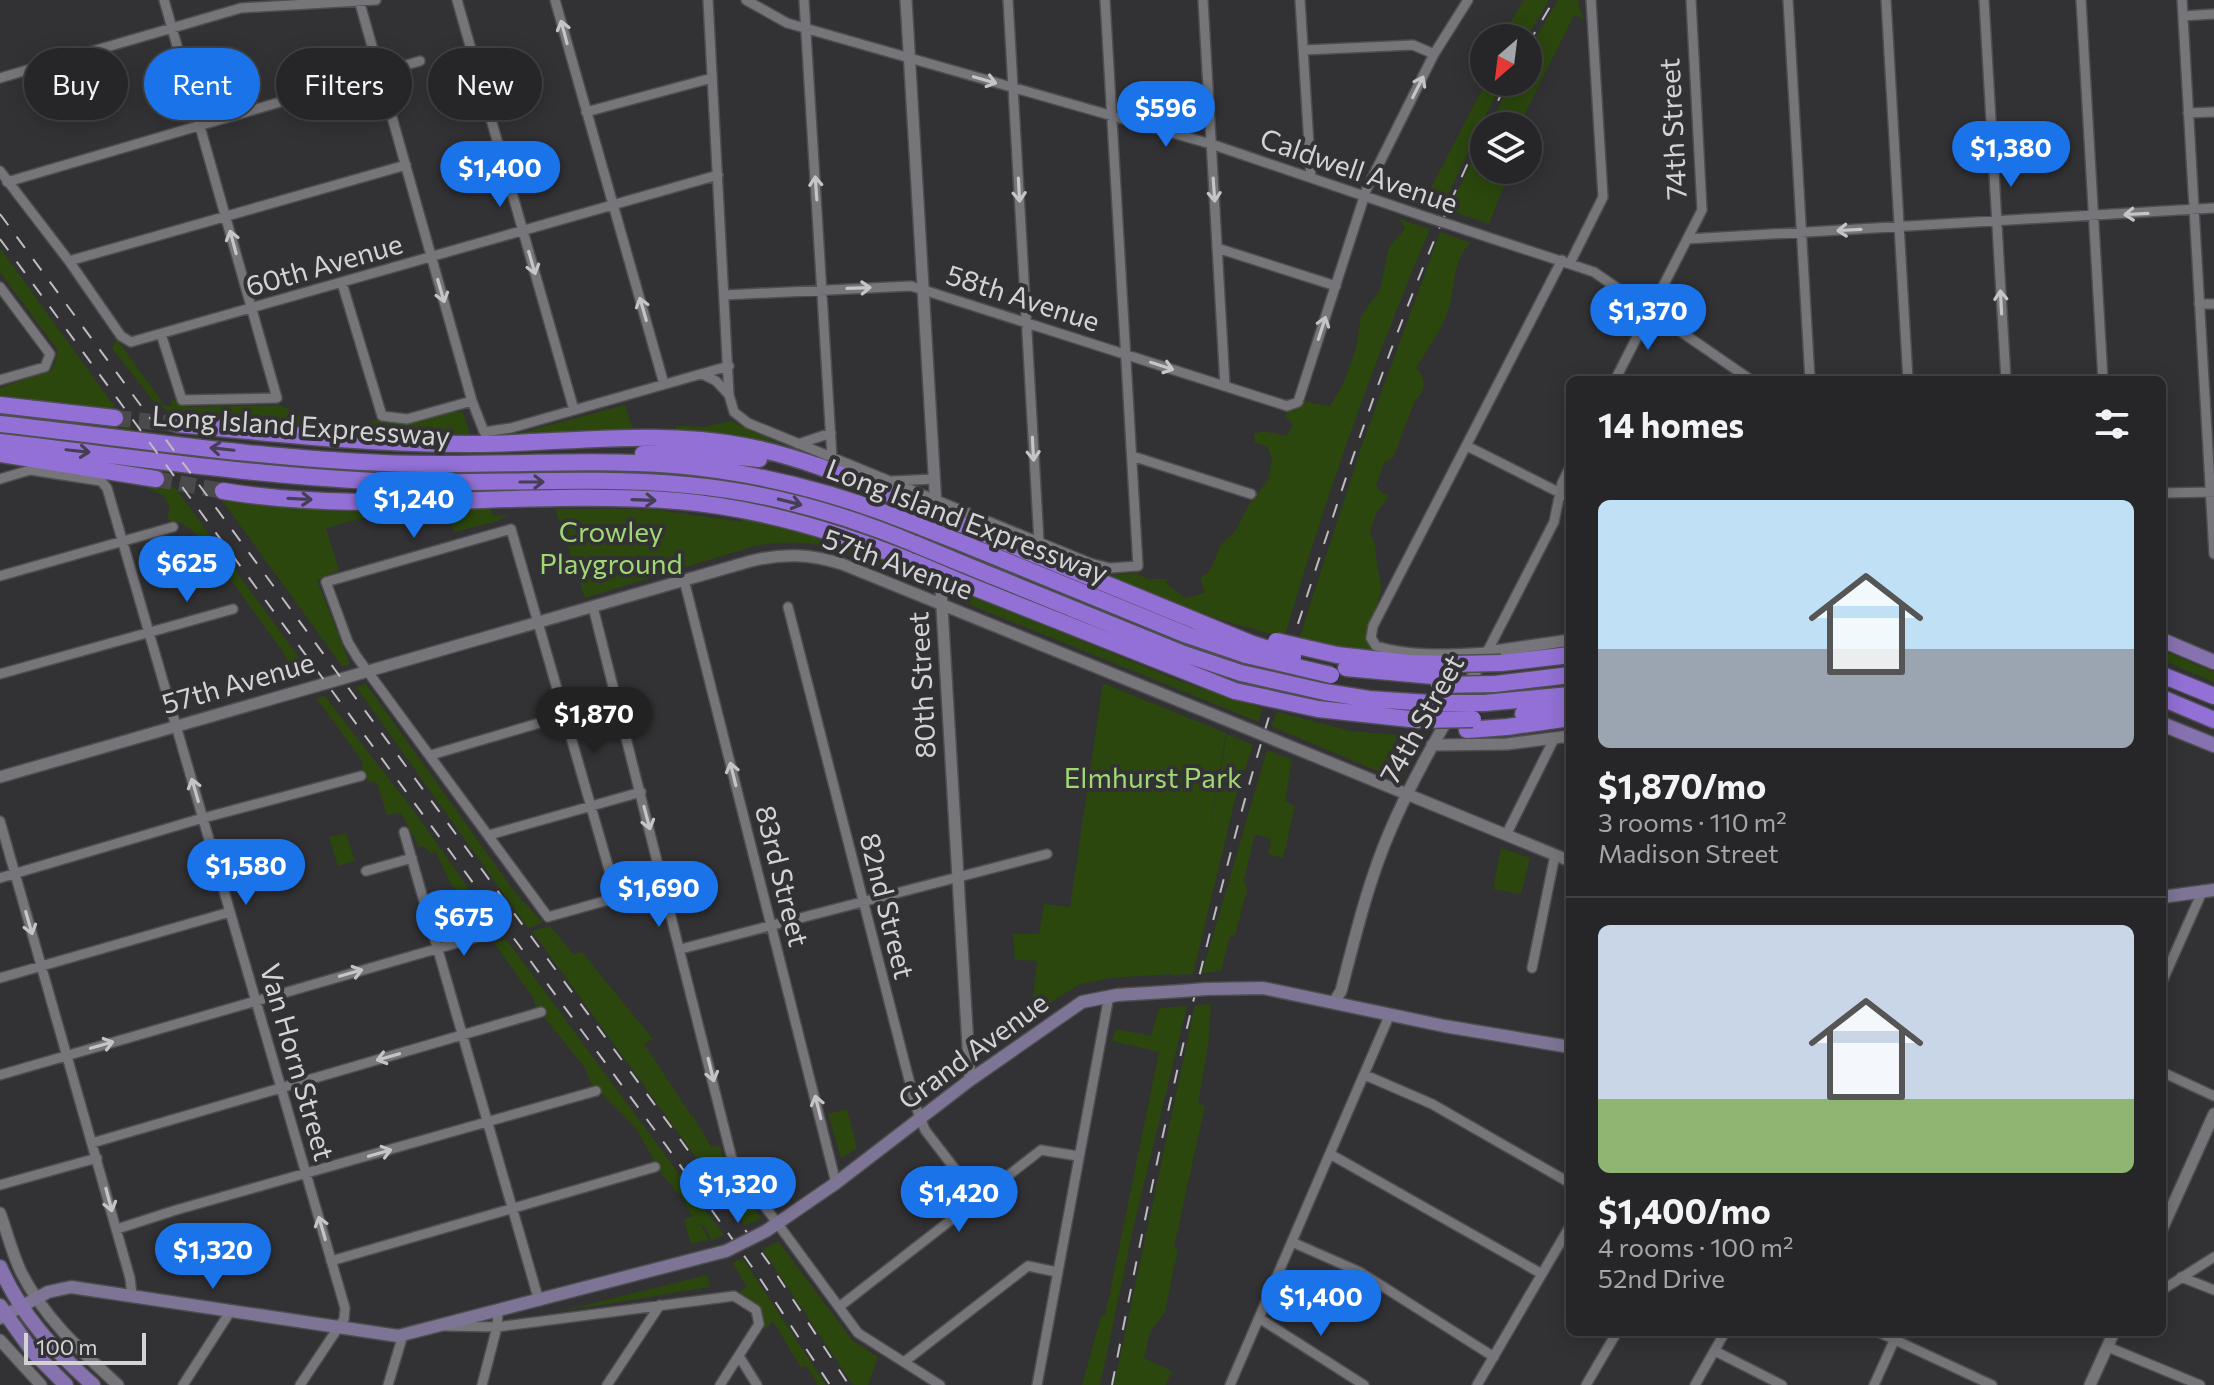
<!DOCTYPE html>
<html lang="en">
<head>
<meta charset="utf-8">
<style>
  body { margin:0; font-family:Commissioner,sans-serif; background:#323133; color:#f1f3f6; height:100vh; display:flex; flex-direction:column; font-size:30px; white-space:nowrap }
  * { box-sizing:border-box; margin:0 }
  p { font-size:26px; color:#a4a5a7 }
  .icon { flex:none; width:44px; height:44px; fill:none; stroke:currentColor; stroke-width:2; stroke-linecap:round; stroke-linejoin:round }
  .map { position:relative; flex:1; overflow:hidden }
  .details { position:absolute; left:1566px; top:376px; width:600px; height:960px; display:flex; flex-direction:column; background:#262527; border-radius:12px; box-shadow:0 4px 20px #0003,0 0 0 2px #424244 }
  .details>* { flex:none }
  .hud { position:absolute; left:24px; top:48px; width:760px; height:72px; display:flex; gap:16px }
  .needle { width:52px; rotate:208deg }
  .buttons { position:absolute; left:1470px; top:24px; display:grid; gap:16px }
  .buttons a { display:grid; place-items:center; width:72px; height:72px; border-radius:50%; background:#262527; box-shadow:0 4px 20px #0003,0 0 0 2px #424244; font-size:40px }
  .scale { position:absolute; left:24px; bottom:20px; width:122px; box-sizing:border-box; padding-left:8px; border:4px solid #d3d2d4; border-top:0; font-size:22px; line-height:28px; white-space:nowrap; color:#d3d2d4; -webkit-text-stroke:6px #323134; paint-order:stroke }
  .price { position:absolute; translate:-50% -68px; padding:0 18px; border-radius:28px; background:#1a73e8; color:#fff; font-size:26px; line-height:52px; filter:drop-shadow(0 2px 4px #0008) }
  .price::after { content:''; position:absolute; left:50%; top:48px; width:24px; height:18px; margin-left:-12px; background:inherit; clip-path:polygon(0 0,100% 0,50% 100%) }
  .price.selected { background:#222; color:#fff }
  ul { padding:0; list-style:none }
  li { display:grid; align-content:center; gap:16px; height:424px; padding:0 32px }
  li+li { border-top:2px solid #424244 }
  li span { display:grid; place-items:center; height:248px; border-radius:12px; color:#555 }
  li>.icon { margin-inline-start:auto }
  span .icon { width:144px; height:144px; fill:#fffc; stroke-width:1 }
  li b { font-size:34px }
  h2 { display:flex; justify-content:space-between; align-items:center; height:96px; padding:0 32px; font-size:34px }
  .pill { padding:0 28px; border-radius:36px; background:#262527; box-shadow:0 4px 20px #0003,0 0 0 2px #424244; font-size:28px; line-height:72px }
  .pill.selected { background:#1a73e8; color:#fff }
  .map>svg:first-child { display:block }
  .green { fill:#2b470d }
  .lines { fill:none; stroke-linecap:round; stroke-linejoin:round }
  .motorway-tunnel { stroke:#4a494c; stroke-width:16; stroke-dasharray:16 8; stroke-linecap:butt }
  .minor-casing { stroke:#4e4d50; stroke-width:12 }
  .tertiary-casing { stroke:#4e4d50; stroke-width:14 }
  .secondary-casing { stroke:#4e4d50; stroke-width:15 }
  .primary-casing { stroke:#4e4d50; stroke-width:17 }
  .motorway-casing { stroke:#4e4d50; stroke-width:19 }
  .minor { stroke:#767579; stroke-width:9 }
  .tertiary { stroke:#767579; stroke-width:11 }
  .secondary { stroke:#7e7495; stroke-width:12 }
  .primary { stroke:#8772b0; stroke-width:14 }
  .motorway { stroke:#9270d5; stroke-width:16 }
  .rail { stroke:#bdbcbe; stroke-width:2; stroke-dasharray:14 14; stroke-linecap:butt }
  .minor-bridge-casing { stroke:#4e4d50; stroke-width:12; stroke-linecap:butt }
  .tertiary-bridge-casing { stroke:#4e4d50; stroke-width:14; stroke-linecap:butt }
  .secondary-bridge-casing { stroke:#4e4d50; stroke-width:15; stroke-linecap:butt }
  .motorway-bridge-casing { stroke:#4e4d50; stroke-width:19; stroke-linecap:butt }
  .minor-bridge { stroke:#767579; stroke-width:9 }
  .tertiary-bridge { stroke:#767579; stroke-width:11 }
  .secondary-bridge { stroke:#7e7495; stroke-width:12 }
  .motorway-bridge { stroke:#9270d5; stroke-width:16 }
  .oneway { stroke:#c5c4c6 }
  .oneway2 { stroke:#453e54 }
  .labels { text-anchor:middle; stroke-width:8; stroke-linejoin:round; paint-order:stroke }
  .street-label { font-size:28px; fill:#d3d2d4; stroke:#323134 }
  .park-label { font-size:28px; fill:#a1d873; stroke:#323134 }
</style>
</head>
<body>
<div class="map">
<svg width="2214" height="1385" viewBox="0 0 2214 1385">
  <rect width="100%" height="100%" fill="#323134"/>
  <path class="green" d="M1524 0H1549L1526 38H1501Z
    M1558 0H1579L1578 4 1584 19 1574 15 1519 126H1489L1511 82H1528V51Z
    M1486 82H1502L1442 207 1424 201Z
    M1484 135V170H1499L1496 176 1506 181 1489 224 1449 210Z
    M1399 219 1430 229C1373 362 1325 500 1284 638L1195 612 1090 570 1113 575 1137 573 1148 579H1172L1165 582 1185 598 1205 593 1200 578 1210 571 1221 544 1234 533 1251 501 1268 480 1272 458 1267 446 1255 443 1254 434 1263 431 1287 436 1293 424 1285 416 1294 404 1302 401 1330 406 1343 384 1356 349 1361 316 1380 290 1389 247 1405 229Z
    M1440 232 1471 243C1450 260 1457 293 1445 319 1437 336 1426 352 1416 368 1427 379 1426 390 1415 401L1393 458 1384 463 1376 485 1381 492 1387 495V499L1376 513 1370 533C1377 545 1375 550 1377 563 1377 572 1382 579 1381 588 1378 613 1361 630 1375 655L1298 642 1361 448Z
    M0 248 133 432 114 426 101 411 0 395V388L51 370 56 361 57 349 0 272Z
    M117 339 165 406H172L171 399 189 407 279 405 304 416 303 427 178 415 177 418 153 401 112 348Z
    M625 405 634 433 508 436Z
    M451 412H463L470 435 331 430 334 425 358 428 374 420 408 424Z
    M731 421 789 448 757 440 676 429V426L704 427Z
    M158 469 176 489 312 675 297 678 282 651 221 566 211 560C207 546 194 528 180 523 175 521 171 521 167 519L170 508 163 495 145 487H155Z
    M221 499 305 508H400L326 528 339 570 317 580 350 664 342 666Z
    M447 508H490L493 516 510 515 494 522 454 532Z
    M555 509H651L742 522 741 518C805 532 865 551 925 576V582C908 579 889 569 873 562 833 544 794 537 751 547L585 598Z
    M956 589 1182 682 1262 708 1259 722 956 599Z
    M2162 650 2214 672V682L2162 660Z
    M1103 683 1226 733 1206 851 1227 734 1253 745 1236 796 1193 974 1172 975V972L1171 974 1110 978 1080 984 1031 1015 1037 961 1015 960 1013 934H1039L1044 904 1070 907Z
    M366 684 517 895 543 923 528 928 356 687Z
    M325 696 419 818 502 936 491 939 482 928H473L462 894 451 885 436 852 430 853 424 846 419 847 401 813 387 815 377 783 367 781 361 766 363 762 316 698Z
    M1277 712 1351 731 1422 737 1403 775H1387L1271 726Z
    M1267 750 1292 760 1285 801 1295 806 1283 858 1268 854 1271 839 1255 834 1244 880 1247 890 1235 935 1230 936 1221 971 1202 973Z
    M346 833 355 861 338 866 329 837Z
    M1501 848 1530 858 1521 894 1493 889Z
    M550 926 573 954 582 952 653 1039 644 1044 691 1115H693L711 1147 720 1146 727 1171 762 1219 745 1225 532 931Z
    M506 939 724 1235 711 1241 707 1230 699 1222 709 1240 691 1244 684 1219 693 1216 686 1208V1202L662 1175 635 1127 591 1083 585 1068 536 1007 534 999 494 943Z
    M1211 1004 1208 1046 1198 1103 1205 1106 1174 1247 1178 1249 1165 1312 1150 1332 1144 1358 1172 1371 1166 1385H1114L1195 1005Z
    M1187 1006 1134 1225 1100 1385H1082L1101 1316H1105L1159 1052 1112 1041 1116 1029 1151 1036 1159 1008Z
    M847 1109 857 1148 841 1158 828 1114Z
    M778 1241 852 1340 878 1357 868 1385H853L763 1250Z
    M743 1259 826 1385H818L806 1365 801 1368 773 1321 765 1330C763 1311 754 1303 739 1292L747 1287 732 1262Z
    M707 1275 710 1287 557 1312Z"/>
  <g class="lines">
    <path class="motorway-tunnel" d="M115 418 176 424
      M156 479 223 491"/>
    <g class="minor-casing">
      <path id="minor" d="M359 0 472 401 484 432 511 428 729 366
        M457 0 574 410
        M555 0 664 384
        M708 0 729 395 734 412 748 423 1090 563 1110 568 1138 566 1105 0
        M746 0 787 23 1211 144 1429 218
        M804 0 832 458
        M1008 0 1039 542
        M1203 0 1225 386
        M1300 0 1311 177
        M1788 0 1810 380
        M1886 0 1908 380
        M1984 0 2006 380
        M2081 0 2103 380
        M2182 0 2214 554
        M2183 16 2214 14
        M1304 50 1413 45 1434 54
        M0 78 241 8 376 0
        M586 112 712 78
        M2188 113 2214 112
        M0 171 69 261 121 336 131 342 718 175
        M7 182 420 61
        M1454 226 1594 272 1751 380
        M1687 239 2214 208
        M1217 248 1336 286
        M1562 260 1373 626 1371 638 1376 646C1412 657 1450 654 1487 652L1554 522 1562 483 1570 467
        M69 261 406 165
        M1570 263 1603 197 1591 0
        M342 283 382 416 407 419 472 401
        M0 287 50 354 45 367 0 380
        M725 295 911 286 1287 406 1298 402 1367 188 1434 54 1468 0
        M2199 304H2214
        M161 334 182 400 277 398 164 0
        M702 374 716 381 729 395
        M1615 380 1702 210 1691 0
        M798 444 831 433
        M1467 446 1570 498
        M1132 456 1251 494
        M0 479 30 470 101 481 107 488 345 1308 344 1319 300 1385
        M893 481 934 479
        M2162 493 2214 492
        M0 576 173 527
        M684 580 836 1183
        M593 607 733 1163 858 1333 940 1385
        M788 607 916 1107 925 1130 978 1199
        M0 674 233 609
        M431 755 617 700
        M0 821 130 1278 132 1295
        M404 832 539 1301
        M489 835 641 792
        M1506 835 1554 739
        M366 871 412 858
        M0 878 196 820 361 776
        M617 897 511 529 326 582 348 642 357 657 548 917 665 884
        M681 949 1047 854
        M1532 968 1555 855
        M0 978 230 912
        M2162 982 2203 890
        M2162 1072 2214 1096
        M0 1075 481 936
        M1365 1075 1432 1104 1570 1183
        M92 1143 541 1012
        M1330 1154 1542 1274
        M0 1185 97 1158
        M117 1229 176 1210 596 1091
        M1292 1242 1360 1272 1494 1357
        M331 1261 655 1167
        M2181 1277 2214 1290
        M2162 1290 2214 1257
        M839 1307 1041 1150 1078 1156
        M1259 1318 1364 1385
        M444 1326 497 1327 734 1296 756 1310 759 1324 720 1385
        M1878 1332 1992 1385
        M2108 1347 2200 1385
        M1715 1351 1782 1385
        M739 1356 757 1385
        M904 1362 1028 1266 1057 1272
        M183 1385 230 1312
        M388 1385 403 1335
        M482 1385 497 1327 498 1311
        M607 1385 660 1305
        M1037 1385 1109 996
        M1230 1385 1390 1014
        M1477 1385 1570 1226
        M1586 1385 1617 1332
        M1695 1385 1725 1332
        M1874 1385 1898 1332"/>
    </g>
    <g class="tertiary-casing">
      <path id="tertiary" d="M906 0 970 1080
        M1275 740 1570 861
        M1432 745 1507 744 1570 736
        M0 777 751 561C783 553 810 554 842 564L1251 730
        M1334 1002 1341 991C1355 937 1368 882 1390 831 1417 768 1453 710 1487 652L1570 640
        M0 1213C7 1232 12 1253 21 1272 44 1318 81 1351 118 1385
        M2162 1229 2214 1114
        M0 1340 41 1385
        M2090 1385 2114 1332"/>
    </g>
    <g class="secondary-casing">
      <path id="secondary" d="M2162 897 2214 890
        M1206 989 1263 988 1444 1026 1570 1047
        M766 1231 836 1183 970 1080 1082 1002 1117 995 1181 991
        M0 1318 48 1292 71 1287 398 1336 726 1251"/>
    </g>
    <g class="primary-casing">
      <path id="primary" d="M2162 640 2214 662
        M2162 724 2214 745
        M0 1267C21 1315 54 1350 93 1385
        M0 1306 33 1352 66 1385"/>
    </g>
    <g class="motorway-casing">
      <path id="motorway" d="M0 405 115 418
        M0 424C128 438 256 458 384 463 481 467 578 458 674 465 757 472 837 493 914 524
        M176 424C277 434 378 445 479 444 568 443 657 429 745 446 803 457 857 481 912 503
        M0 442C124 456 248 475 373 481 477 486 583 475 687 485 766 492 842 513 915 544
        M0 454 156 479
        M643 454H710L759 459
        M223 491C373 516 527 489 678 501 760 508 837 531 913 562
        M960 524 1250 643
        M962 543 1187 635 1246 655
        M963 564 1181 653 1241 673
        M963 583 1235 691
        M1337 655 1408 663 1452 664
        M1501 663 1570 655
        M1346 668 1444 677
        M2162 675 2214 696
        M1495 684 1570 675
        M1325 692 1369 699 1430 703
        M2162 698 2214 720
        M1484 703 1570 695
        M1318 709 1419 720
        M1523 714 1570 706
        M1467 730 1507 727 1570 718"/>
    </g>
    <use href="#minor" class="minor"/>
    <use href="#tertiary" class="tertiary"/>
    <use href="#secondary" class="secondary"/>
    <use href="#primary" class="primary"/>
    <use href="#motorway" class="motorway"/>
    <path class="rail" d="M1528 44 1554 0
      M1486 126 1507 82
      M0 214 677 1135 771 1266 849 1385
      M0 239 665 1144 757 1274 830 1385
      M1112 1385C1146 1210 1182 1036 1228 863 1256 753 1291 644 1327 535 1372 397 1421 260 1484 129"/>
    <g class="minor-bridge-casing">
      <path id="minor-bridge" d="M1429 218 1454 226"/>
    </g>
    <g class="tertiary-bridge-casing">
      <path id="tertiary-bridge" d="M1251 730 1275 740"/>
    </g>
    <g class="secondary-bridge-casing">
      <path id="secondary-bridge" d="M1181 991 1206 989
        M726 1251 766 1231"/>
    </g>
    <g class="motorway-bridge-casing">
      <path id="motorway-bridge" d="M912 503 960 524
        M914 524 962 543
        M915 544 963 564
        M913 562 963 583
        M1276 641 1337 655
        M1250 643 1293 657
        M1246 655 1331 675
        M1452 664 1501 663
        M1241 673 1325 692
        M1439 685 1495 684
        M1235 691 1318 709
        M1430 703H1484
        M1419 720 1473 719"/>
    </g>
    <use href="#minor-bridge" class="minor-bridge"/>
    <use href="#tertiary-bridge" class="tertiary-bridge"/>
    <use href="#secondary-bridge" class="secondary-bridge"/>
    <use href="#motorway-bridge" class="motorway-bridge"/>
  </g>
  <defs><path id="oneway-shaft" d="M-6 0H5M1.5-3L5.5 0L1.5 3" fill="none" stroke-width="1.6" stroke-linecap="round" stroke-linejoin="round" transform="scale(2)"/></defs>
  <g class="oneway">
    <use href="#oneway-shaft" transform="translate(564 32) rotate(-105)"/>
    <use href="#oneway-shaft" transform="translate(985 80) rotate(16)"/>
    <use href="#oneway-shaft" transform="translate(1418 87) rotate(-63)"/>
    <use href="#oneway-shaft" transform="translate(816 188) rotate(-94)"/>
    <use href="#oneway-shaft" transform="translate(1019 190) rotate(87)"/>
    <use href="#oneway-shaft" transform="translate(1214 190) rotate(86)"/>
    <use href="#oneway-shaft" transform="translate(2136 214) rotate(177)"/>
    <use href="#oneway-shaft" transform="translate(1849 230) rotate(177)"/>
    <use href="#oneway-shaft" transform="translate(233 242) rotate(-105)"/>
    <use href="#oneway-shaft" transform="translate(532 263) rotate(74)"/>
    <use href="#oneway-shaft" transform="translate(859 288) rotate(-2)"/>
    <use href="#oneway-shaft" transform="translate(441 291) rotate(74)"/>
    <use href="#oneway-shaft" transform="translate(2001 302) rotate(-93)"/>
    <use href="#oneway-shaft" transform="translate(643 309) rotate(-106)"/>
    <use href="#oneway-shaft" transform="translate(1322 328) rotate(-72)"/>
    <use href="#oneway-shaft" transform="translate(1162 366) rotate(18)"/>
    <use href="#oneway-shaft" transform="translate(1033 449) rotate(87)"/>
    <use href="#oneway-shaft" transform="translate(733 774) rotate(-104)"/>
    <use href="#oneway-shaft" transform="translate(195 790) rotate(-106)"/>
    <use href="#oneway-shaft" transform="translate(647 818) rotate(75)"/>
    <use href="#oneway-shaft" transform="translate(29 923) rotate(74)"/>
    <use href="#oneway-shaft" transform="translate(351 973) rotate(-16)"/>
    <use href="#oneway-shaft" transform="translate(102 1045) rotate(-16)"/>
    <use href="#oneway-shaft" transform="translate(388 1057) rotate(164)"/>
    <use href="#oneway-shaft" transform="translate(711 1070) rotate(76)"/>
    <use href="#oneway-shaft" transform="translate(818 1107) rotate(-104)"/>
    <use href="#oneway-shaft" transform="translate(380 1153) rotate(-16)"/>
    <use href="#oneway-shaft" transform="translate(109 1200) rotate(75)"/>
    <use href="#oneway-shaft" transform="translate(322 1228) rotate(-106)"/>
  </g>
  <g class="oneway2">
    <use href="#oneway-shaft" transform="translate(222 449) rotate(-174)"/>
    <use href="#oneway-shaft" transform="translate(78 451) rotate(6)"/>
    <use href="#oneway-shaft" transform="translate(532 482)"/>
    <use href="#oneway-shaft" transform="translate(300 499) rotate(3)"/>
    <use href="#oneway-shaft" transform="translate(644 500) rotate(2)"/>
    <use href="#oneway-shaft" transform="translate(790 502) rotate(14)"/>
  </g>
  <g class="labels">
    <g class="street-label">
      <text transform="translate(1673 129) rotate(-93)" y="10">74th Street</text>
      <text transform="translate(1359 171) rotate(19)" y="10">Caldwell Avenue</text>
      <text transform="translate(324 265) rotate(-16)" y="10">60th Avenue</text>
      <text transform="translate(1023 298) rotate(18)" y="10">58th Avenue</text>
      <text transform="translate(301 426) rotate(4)" y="10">Long Island Expressway</text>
      <text transform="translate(967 521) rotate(21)" y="10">Long Island Expressway</text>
      <text transform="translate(898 564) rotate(20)" y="10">57th Avenue</text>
      <text transform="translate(238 683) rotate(-16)" y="10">57th Avenue</text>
      <text transform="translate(922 685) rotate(-93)" y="10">80th Street</text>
      <text transform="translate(1422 719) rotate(-61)" y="10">74th Street</text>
      <text transform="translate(782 876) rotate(76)" y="10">83rd Street</text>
      <text transform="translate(887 906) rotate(76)" y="10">82nd Street</text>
      <text transform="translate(973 1051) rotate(-36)" y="10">Grand Avenue</text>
      <text transform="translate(297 1062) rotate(74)" y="10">Van Horn Street</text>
    </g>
    <g class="park-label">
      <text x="611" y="542">Crowley<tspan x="611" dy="32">Playground</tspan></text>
      <text x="1153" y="788">Elmhurst Park</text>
    </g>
  </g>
</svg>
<div class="buttons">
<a><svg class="needle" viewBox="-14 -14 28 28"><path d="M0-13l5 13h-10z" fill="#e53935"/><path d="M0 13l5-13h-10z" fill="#a4a5a7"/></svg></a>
<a><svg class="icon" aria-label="layers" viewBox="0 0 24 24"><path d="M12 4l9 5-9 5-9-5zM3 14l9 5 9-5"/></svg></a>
</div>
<div class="scale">100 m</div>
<b class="price" style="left:1166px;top:149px">$596</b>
<b class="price" style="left:2011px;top:189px">$1,380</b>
<b class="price" style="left:500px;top:209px">$1,400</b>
<b class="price" style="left:1648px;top:352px">$1,370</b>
<b class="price" style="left:414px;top:540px">$1,240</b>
<b class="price" style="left:187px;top:604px">$625</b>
<b class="price selected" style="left:594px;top:755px">$1,870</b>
<b class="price" style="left:246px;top:907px">$1,580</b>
<b class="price" style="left:659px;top:929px">$1,690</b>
<b class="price" style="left:464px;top:958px">$675</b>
<b class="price" style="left:738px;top:1225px">$1,320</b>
<b class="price" style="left:959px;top:1234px">$1,420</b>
<b class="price" style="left:213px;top:1291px">$1,320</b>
<b class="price" style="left:1321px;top:1338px">$1,400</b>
<div class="hud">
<a class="pill">Buy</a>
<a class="pill selected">Rent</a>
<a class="pill">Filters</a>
<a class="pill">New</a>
</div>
<section class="details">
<h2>14 homes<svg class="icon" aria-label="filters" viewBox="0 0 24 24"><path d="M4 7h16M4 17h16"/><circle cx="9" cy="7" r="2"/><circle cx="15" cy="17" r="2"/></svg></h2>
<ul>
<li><span style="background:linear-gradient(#bfe0f5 60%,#9aa5b1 0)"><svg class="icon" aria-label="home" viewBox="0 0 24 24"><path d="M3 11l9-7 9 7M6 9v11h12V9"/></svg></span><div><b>$1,870/mo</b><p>3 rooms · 110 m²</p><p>Madison Street</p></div></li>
<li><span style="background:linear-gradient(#c9d6e8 70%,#8fb573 0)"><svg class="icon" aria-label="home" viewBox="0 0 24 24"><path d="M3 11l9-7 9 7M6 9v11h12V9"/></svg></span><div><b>$1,400/mo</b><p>4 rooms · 100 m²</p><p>52nd Drive</p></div></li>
</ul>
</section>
</div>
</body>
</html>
